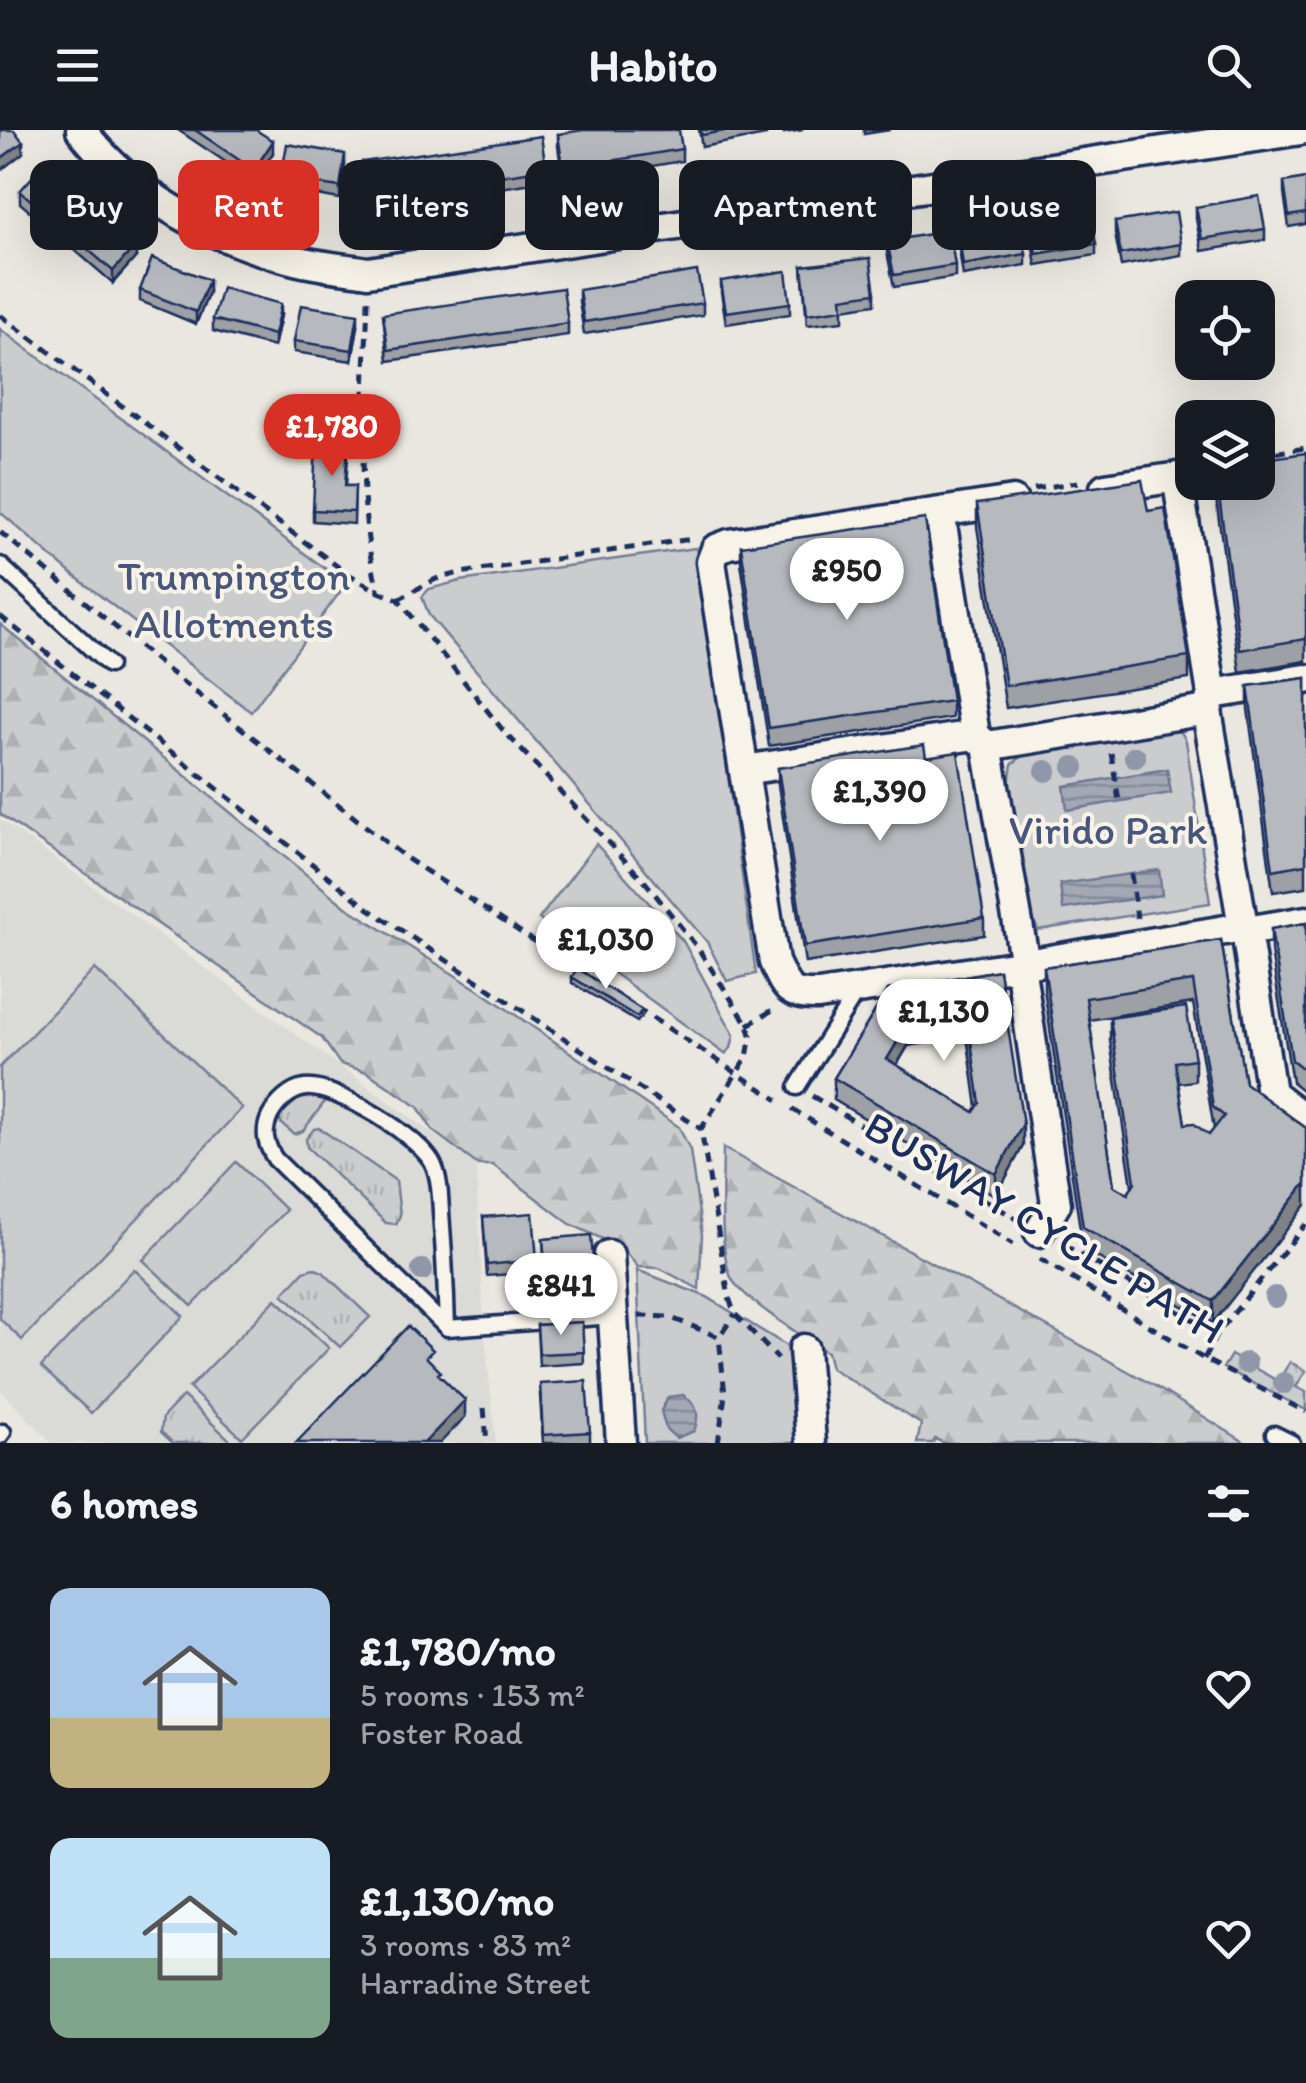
<!DOCTYPE html>
<html lang="en">
<head>
<meta charset="utf-8">
<style>
  body { margin:0; font-family:Itim,sans-serif; background:#242831; color:#f1f3f6; height:100vh; display:flex; flex-direction:column; font-size:38px; white-space:nowrap }
  * { box-sizing:border-box; margin:0 }
  p { font-size:32px; color:#9ea1a6 }
  .icon { flex:none; width:55px; height:55px; fill:none; stroke:currentColor; stroke-width:2; stroke-linecap:round; stroke-linejoin:round }
  .map { position:relative; height:1313px; overflow:hidden }
  .side { display:flex; flex-direction:column; background:#171b24; flex:1 }
  .side>* { flex:none }
  .top-card { position:absolute; left:30px; top:30px; width:1248px; height:90px; display:flex; gap:20px }
  .fabs { position:absolute; left:1175px; top:150px; display:grid; gap:20px }
  .fabs a { display:grid; place-items:center; width:100px; height:100px; border-radius:20px; background:#171b24; box-shadow:0 10px 40px #0002; font-size:50px }
  .price { position:absolute; translate:-50% -85px; padding:0 22px; border-radius:35px; background:#fff; color:#222; font-size:32px; line-height:65px; filter:drop-shadow(0 2px 5px #0008) }
  .price::after { content:''; position:absolute; left:50%; top:60px; width:30px; height:22px; margin-left:-15px; background:inherit; clip-path:polygon(0 0,100% 0,50% 100%) }
  .price.current { background:#d93025; color:#fff }
  ul { padding:0; list-style:none }
  li { display:flex; align-items:center; gap:30px; height:250px; padding:0 50px }
  li span { display:grid; place-items:center; flex:none; width:280px; height:200px; border-radius:20px; color:#555 }
  li>.icon { margin-inline-start:auto }
  span .icon { width:120px; height:120px; fill:#fffc; stroke-width:1 }
  li b { font-size:42px }
  h2 { display:flex; justify-content:space-between; align-items:center; height:120px; padding:0 50px; font-size:42px }
  .tag { padding:0 35px; border-radius:20px; background:#171b24; box-shadow:0 10px 40px #0002; font-size:35px; line-height:90px }
  .tag.current { background:#d93025; color:#fff }
  header { display:flex; justify-content:space-between; align-items:center; height:130px; padding:0 50px; background:#171b24; font-size:45px; font-weight:700 }
  .map>svg:first-child { display:block }
  .built { fill:#dadad6 }
  .grass { fill:url(#grass-tufts); stroke:#737e96; stroke-width:2.5 }
  .forest { fill:url(#forest-firs); stroke:#737e96; stroke-width:2.5 }
  .green { fill:#cbcccd; stroke:#737e96; stroke-width:2.5 }
  .water { fill:url(#water-rules); stroke:#6d7892; stroke-width:2.5 }
  .lines { fill:none; stroke-linecap:round; stroke-linejoin:round }
  .service-casing { stroke:#1b2f5e; stroke-width:21 }
  .minor-casing { stroke:#1b2f5e; stroke-width:35 }
  .path { stroke:#1b2f5e; stroke-width:5; stroke-dasharray:10 8; stroke-linecap:butt }
  .service { stroke:#f7f3e8; stroke-width:14 }
  .minor { stroke:#f7f3e8; stroke-width:28 }
  .tree { fill:#9097a8 }
  .wall { fill:#9da0a4; stroke:#1b2f5e; stroke-width:2.5; fill-rule:evenodd }
  .shaded-wall { fill:#7f8286; stroke:#1b2f5e; stroke-width:2.5 }
  .building { fill:#b6babf; stroke:#1b2f5e; stroke-width:2.5; fill-rule:evenodd }
  .labels { text-anchor:middle; stroke-width:8; stroke-linejoin:round; paint-order:stroke }
  .park-label { font-size:42px; fill:#47567a; stroke:#f7f3e8 }
  .street-label { font-size:42px; fill:#1b2f5e; stroke:#f7f3e8 }
</style>
</head>
<body>
<header><svg class="icon" aria-label="menu" viewBox="0 0 24 24"><path d="M4 6h16M4 12h16M4 18h16"/></svg>Habito<svg class="icon" aria-label="search" viewBox="0 0 24 24"><circle cx="10" cy="10" r="6"/><path d="M15 15l6 6"/></svg></header>
<div class="map">
<svg width="1306" height="1313" viewBox="0 0 1306 1313">
  <defs>
    <pattern id="grass-tufts" width="24" height="20" patternUnits="userSpaceOnUse" patternTransform="scale(2.5)"><rect width="24" height="20" fill="#cbcccd"/><path d="M3 7l-1-3M5 7V3M7 7l1-3M15 17l-1-3M17 17v-4M19 17l1-3" fill="none" stroke="#aeb0b2"/></pattern>
    <pattern id="forest-firs" width="22" height="20" patternUnits="userSpaceOnUse" patternTransform="scale(2.5)"><rect width="22" height="20" fill="#cbcccd"/><path d="M5 1l3.5 6h-7zM16 11l3.5 6h-7z" fill="#aeb0b2"/></pattern>
    <pattern id="water-rules" width="6" height="5" patternUnits="userSpaceOnUse" patternTransform="scale(2.5)"><rect width="6" height="5" fill="#a3a8b4"/><path d="M0 2.5h6" fill="none" stroke="#848996"/></pattern>
  </defs>
  <rect width="100%" height="100%" fill="#eae7e0"/>
  <filter id="ink" filterUnits="userSpaceOnUse"><feTurbulence type="fractalNoise" baseFrequency=".01" numOctaves="2"/><feDisplacementMap in="SourceGraphic" scale="20" xChannelSelector="R" yChannelSelector="G"/><feConvolveMatrix kernelMatrix="1 2 1 2 8 2 1 2 1" color-interpolation-filters="sRGB"/></filter>
  <g filter="url(#ink)">
    <path class="built" d="M0 689 476 1035 484 1198 496 1313H52L0 1260Z"/>
    <path class="grass" d="M312 966 326 970 303 1001 294 1004 281 993 279 986 297 970Z
      M319 998 396 1051 400 1085 396 1094 386 1093 307 1017 306 1009 314 999Z
      M313 1138 323 1142 370 1187 340 1217 283 1164 304 1141Z
      M1231 1225 1278 1251 1290 1232 1306 1241 1296 1257 1306 1262V1280L1223 1238Z
      M183 1266 233 1313H173L161 1302 163 1287Z"/>
    <path class="forest" d="M0 494 346 777 485 864 679 997 690 1020 702 1105 699 1159 659 1138 638 1137 622 1118 570 1094 493 1035H478L433 1001 418 977 367 942 340 934 322 908 0 684Z
      M723 1018 1153 1255 1246 1313H944L935 1309 933 1313H917L921 1294 831 1238 827 1222C804 1208 748 1172 733 1151 718 1127 723 1049 723 1018Z"/>
    <path class="green" d="M0 199 346 454 251 582 68 441 0 382Z
      M696 418 756 844 727 851 707 812 429 485 422 467 429 459 460 451Z
      M1172 601 1181 602 1186 611 1210 773 1038 800 1031 784 1009 654 1012 634 1027 623Z
      M596 714 683 811 734 905 731 918 725 924 539 789Z
      M95 839 242 978 22 1210 0 1189V937Z
      M236 1032 286 1080 192 1176 143 1130Z
      M134 1139 183 1186 91 1283 41 1237Z
      M637 1140 707 1167 800 1224 805 1313H645Z
      M276 1169 329 1218 242 1308 189 1258Z"/>
    <path class="water" d="M1167 639 1171 663 1067 680 1064 656Z
      M1159 740 1162 765 1063 779 1060 754Z
      M683 1265C698 1275 700 1284 694 1301L676 1308 666 1299 661 1281 668 1267Z"/>
    <g class="lines">
      <g class="service-casing">
        <path id="service" d="M0 435 109 535
          M797 957 858 860
          M447 1198C446 1159 444 1121 441 1082 440 1067 440 1050 434 1036 424 1009 335 954 305 958 290 960 277 973 270 986 262 1002 266 1015 275 1029L447 1198 613 1186
          M1274 1304 1292 1313
          M0 1306 3 1302"/>
      </g>
      <g class="minor-casing">
        <path id="minor" d="M81 0C131 65 213 109 291 129 316 136 343 138 368 142L1301 0
          M1105 358 1192 345
          M1013 371 729 414 716 419 711 432 774 832C786 858 788 866 818 865L1020 835 1243 797 1246 801 1306 791
          M940 382 975 605
          M1212 564 1306 549
          M1207 580 1243 797
          M987 616 1025 834
          M744 640 975 605 987 616 1207 580 1212 564 1177 347
          M1246 801 1271 963 1306 990
          M1020 835 1056 1074 1039 1102
          M609 1125 621 1313
          M804 1219 811 1313"/>
      </g>
      <path class="path" d="M368 170C365 257 354 381 379 462
        M0 185 345 442 379 462 398 469 502 599 646 753 697 817 748 895 751 905 747 927 701 999 729 1168 735 1184 778 1229
        M1258 325 1306 318
        M1034 359 1078 352
        M0 402 170 542 406 728 582 842
        M398 469 436 449 460 443 692 409
        M0 486 369 779 701 999
        M1111 623 1119 671
        M1131 744 1137 788
        M637 878 778 970
        M748 895 774 879
        M812 966 1017 1089
        M792 979 1013 1114
        M1064 1115 1217 1204
        M1040 1129 1204 1229 1306 1282
        M639 1186 669 1187 719 1207 735 1184
        M1204 1229 1217 1204 1306 1094
        M484 1278 487 1313
        M718 1313 725 1265 719 1207"/>
      <use href="#service" class="service"/>
      <use href="#minor" class="minor"/>
    </g>
    <g class="tree">
      <circle cx="1135" cy="627" r="11"/>
      <circle cx="1074" cy="637" r="11"/>
      <circle cx="1046" cy="641" r="11"/>
      <circle cx="422" cy="1140" r="11"/>
      <circle cx="1275" cy="1167" r="11"/>
      <circle cx="1246" cy="1233" r="11"/>
      <circle cx="1284" cy="1253" r="11"/>
    </g>
    <path class="wall" d="M178 0H256L273 23 254 51Z
      M699 0H766V5L702 17Z
      M784 0H803L784 3Z
      M864 0H890L864 4Z
      M558 4 682 19V31L563 51 558 16Z
      M362 32 546 39V51L367 78 362 44Z
      M345 35 340 69 281 59V48Z
      M1306 48V94L1289 97 1284 63V52Z
      M20 61 136 127 113 153 20 73Z
      M1196 77 1265 99V110L1202 121 1196 89Z
      M1030 88 1096 114V125L1036 135 1030 100Z
      M1115 92 1181 114V125L1121 136 1115 104Z
      M958 100 1026 124V135L963 146 958 112Z
      M887 111 955 135V147L894 157 887 122Z
      M802 136 875 163V174L843 179V191L807 195Z
      M721 151 790 173V184L726 194 721 162Z
      M140 160 209 162 196 194 140 171Z
      M579 160 703 173V185L584 204 579 171Z
      M383 184 568 193V205L388 231Z
      M281 185 274 217 213 201V189Z
      M358 196 352 231 294 222V211Z
      M1306 323V531L1240 542 1216 369V352H1258Z
      M348 326 346 356H355L354 394 313 391V380Z
      M977 374 1148 381 1189 527V549L1006 578 977 397Z
      M741 416 952 571V588L769 616 741 433Z
      M1306 548V757L1273 762 1248 579V556Z
      M926 627 984 788V805L805 833 778 655V638Z
      M1306 793V963L1292 952 1271 821V799Z
      M1221 810 1245 953 1213 1193 1083 1119 1044 859V837ZM1193 873 1214 999 1209 1005 1185 994 1178 953 1195 951V929L1110 888V911L1132 1056 1128 1064 1114 1056 1089 890Z
      M999 840 1023 1016 996 1066 834 970V948L888 860ZM967 906 977 977 974 982 897 935 908 916Z
      M572 847 642 886 637 892 572 853Z
      M483 1087 537 1130V1142L487 1146Z
      M543 1109 595 1153V1165L547 1168Z
      M582 1192 584 1233 539 1236 537 1195Z
      M540 1265 590 1302V1313H543Z"/>
    <path class="shaded-wall" d="M273 11V23L254 51V40Z
      M23 12V23L0 41V29Z
      M345 24V35L340 69V57Z
      M136 115V127L113 153V141Z
      M209 150V162L196 194V182Z
      M281 174V185L274 217V205Z
      M358 184V196L352 231V220Z
      M908 894V916L887 951V929Z
      M1023 994V1016L996 1066V1044Z
      M1306 1053V1075L1213 1193V1171Z
      M465 1270V1287L440 1313H424Z"/>
    <path class="building" d="M0 0H14L23 12 0 29Z
      M195 0H256L273 11 254 40Z
      M583 0H679L682 19 563 39 558 4Z
      M701 0H730L702 5Z
      M541 6 546 39 367 66 362 32Z
      M287 14 345 24 340 57 281 48Z
      M43 35 136 115 113 141 20 61Z
      M1306 48V83L1289 86 1284 52Z
      M1259 66 1265 99 1202 109 1196 77Z
      M1090 78 1096 114 1036 124 1030 88Z
      M1176 82 1181 114 1121 124 1115 92Z
      M1020 91 1026 124 963 135 958 100Z
      M949 101 955 135 894 145 887 111Z
      M152 128 209 150 196 182 140 160Z
      M870 128 875 163 842 168 843 179 807 184 802 136Z
      M697 141 703 173 584 192 579 160Z
      M786 141 790 173 726 182 721 151Z
      M222 158 281 174 274 205 213 189Z
      M563 158 568 193 388 220 383 184Z
      M301 175 358 184 352 220 294 211Z
      M316 312 348 314 345 356H355L354 382 313 380Z
      M1306 323V509L1240 520 1217 352H1258V330Z
      M1142 350 1148 381 1165 378 1189 527 1006 556 977 374Z
      M925 389 952 571 769 598 741 416Z
      M1306 548V734L1273 740 1248 556Z
      M924 615 926 627 958 622 984 788 805 816 778 638Z
      M1306 793V941L1292 930 1271 799Z
      M1221 810 1245 953 1306 998V1053L1213 1171 1083 1097 1044 837ZM1193 851 1213 977 1224 986 1209 1005 1193 993 1185 994 1175 932 1195 929 1186 877 1110 888 1135 1052 1128 1064 1114 1056 1086 868Z
      M577 838 642 880 637 887 572 847Z
      M999 840 1023 994 996 1044 834 948 888 860ZM967 884 980 973 974 982 887 929 908 894Z
      M533 1083 537 1130 487 1135 483 1087Z
      M591 1105 595 1153 547 1157 543 1109Z
      M582 1192 584 1222 539 1224 537 1195Z
      M408 1196 433 1220 426 1227 441 1242 438 1244 465 1270 424 1313H296Z
      M586 1251 590 1302 543 1305 540 1254Z"/>
  </g>
  <g class="labels">
    <g class="park-label">
      <text x="234" y="460">Trumpington<tspan x="234" dy="48">Allotments</tspan></text>
      <text x="1108" y="714">Virido Park</text>
    </g>
    <g class="street-label">
      <text transform="translate(1045 1097) rotate(31)" y="15">BUSWAY CYCLE PATH</text>
    </g>
  </g>
</svg>
<div class="fabs">
<a><svg class="icon" aria-label="locate" viewBox="0 0 24 24"><circle cx="12" cy="12" r="6"/><path d="M12 2v4M12 18v4M2 12h4M18 12h4"/></svg></a>
<a><svg class="icon" aria-label="layers" viewBox="0 0 24 24"><path d="M12 4l9 5-9 5-9-5zM3 14l9 5 9-5"/></svg></a>
</div>
<b class="price current" style="left:332px;top:349px">£1,780</b>
<b class="price" style="left:847px;top:493px">£950</b>
<b class="price" style="left:880px;top:714px">£1,390</b>
<b class="price" style="left:606px;top:862px">£1,030</b>
<b class="price" style="left:944px;top:934px">£1,130</b>
<b class="price" style="left:561px;top:1208px">£841</b>
<div class="top-card">
<a class="tag">Buy</a>
<a class="tag current">Rent</a>
<a class="tag">Filters</a>
<a class="tag">New</a>
<a class="tag">Apartment</a>
<a class="tag">House</a>
</div>
</div>
<section class="side">
<h2>6 homes<svg class="icon" aria-label="filters" viewBox="0 0 24 24"><path d="M4 7h16M4 17h16"/><circle cx="9" cy="7" r="2"/><circle cx="15" cy="17" r="2"/></svg></h2>
<ul>
<li><span style="background:linear-gradient(#a9c7e8 65%,#c2b280 0)"><svg class="icon" aria-label="home" viewBox="0 0 24 24"><path d="M3 11l9-7 9 7M6 9v11h12V9"/></svg></span><div><b>£1,780/mo</b><p>5 rooms · 153 m²</p><p>Foster Road</p></div><svg class="icon" aria-label="heart" viewBox="0 0 24 24"><path d="M12 20l-8-8c-3-5 5-10 8-4 3-6 11-1 8 4z"/></svg></li>
<li><span style="background:linear-gradient(#bfe0f5 60%,#7fa58c 0)"><svg class="icon" aria-label="home" viewBox="0 0 24 24"><path d="M3 11l9-7 9 7M6 9v11h12V9"/></svg></span><div><b>£1,130/mo</b><p>3 rooms · 83 m²</p><p>Harradine Street</p></div><svg class="icon" aria-label="heart" viewBox="0 0 24 24"><path d="M12 20l-8-8c-3-5 5-10 8-4 3-6 11-1 8 4z"/></svg></li>
</ul>
</section>
</body>
</html>
